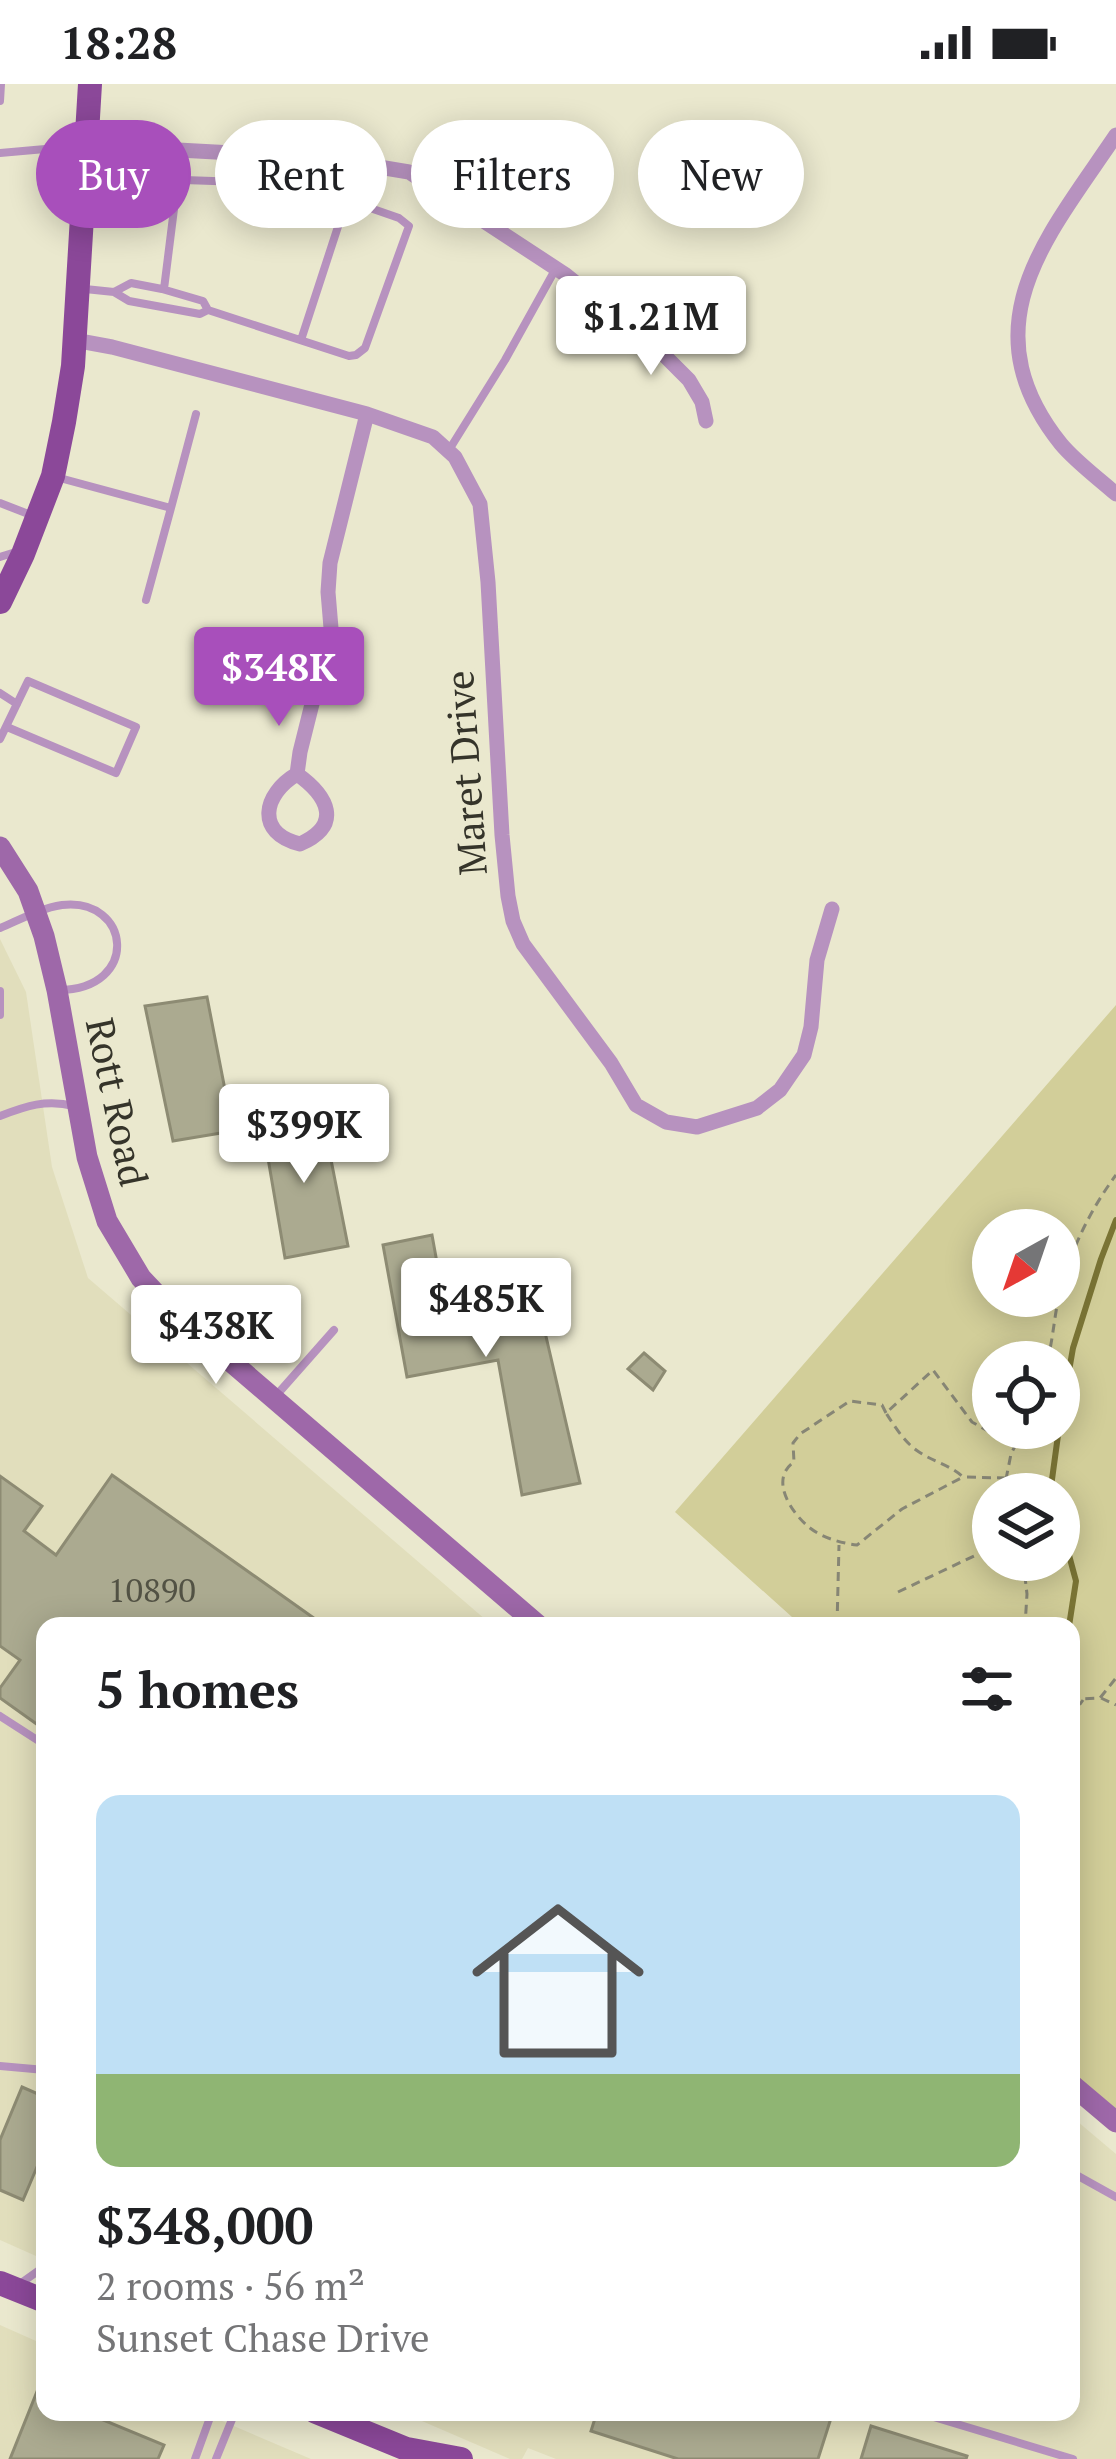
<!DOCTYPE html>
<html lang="en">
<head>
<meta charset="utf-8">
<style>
  body { margin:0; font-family:"PT Serif",serif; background:#f6f6f6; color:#202124; height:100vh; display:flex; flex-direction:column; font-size:45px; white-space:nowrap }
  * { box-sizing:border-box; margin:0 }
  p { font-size:39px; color:#757577 }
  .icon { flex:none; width:66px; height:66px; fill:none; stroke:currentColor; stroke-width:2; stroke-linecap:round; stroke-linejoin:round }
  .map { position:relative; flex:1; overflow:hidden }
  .sheet { position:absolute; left:36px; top:1533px; width:1044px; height:804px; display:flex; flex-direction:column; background:#fff; border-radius:24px; box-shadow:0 6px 30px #0003 }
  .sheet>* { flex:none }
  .hud { position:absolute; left:36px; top:36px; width:1044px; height:108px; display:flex; gap:24px }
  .needle { width:78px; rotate:220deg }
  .buttons { position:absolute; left:972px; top:1125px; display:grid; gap:24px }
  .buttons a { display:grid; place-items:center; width:108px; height:108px; border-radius:50%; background:#fff; box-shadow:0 6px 30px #0003; font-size:60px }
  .price { position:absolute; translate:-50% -102px; padding:0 27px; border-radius:12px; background:#fff; color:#222; font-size:39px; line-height:78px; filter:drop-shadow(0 3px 6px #0008) }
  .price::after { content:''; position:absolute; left:50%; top:72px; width:36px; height:27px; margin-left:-18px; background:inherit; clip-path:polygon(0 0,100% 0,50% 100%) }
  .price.current { background:#a84fbb; color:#fff }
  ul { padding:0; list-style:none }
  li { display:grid; align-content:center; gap:24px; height:636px; padding:0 60px }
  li+li { border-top:3px solid #e0e0e0 }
  li span { display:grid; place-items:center; height:372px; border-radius:24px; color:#555 }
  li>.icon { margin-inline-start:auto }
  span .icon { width:216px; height:216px; fill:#fffc; stroke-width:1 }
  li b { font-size:51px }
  h2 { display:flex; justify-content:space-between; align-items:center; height:144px; padding:0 60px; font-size:51px }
  .tag { padding:0 42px; border-radius:54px; background:#fff; box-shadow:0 6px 30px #0003; font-size:42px; line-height:108px }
  .tag.current { background:#a84fbb; color:#fff }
  .status { display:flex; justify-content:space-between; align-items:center; height:84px; padding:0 60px; background:#fff; direction:ltr }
  .status svg { height:33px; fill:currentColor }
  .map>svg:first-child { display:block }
  .built { fill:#e1debc }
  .green { fill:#d2ce99; fill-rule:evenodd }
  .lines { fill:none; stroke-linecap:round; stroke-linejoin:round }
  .stream { stroke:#7a7435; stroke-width:6 }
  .building { fill:#abaa90; stroke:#8d8b73; stroke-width:3 }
  .path { stroke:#878675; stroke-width:3; stroke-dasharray:9 6; stroke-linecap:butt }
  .lane { stroke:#b792bf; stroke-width:8 }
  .street { stroke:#b792bf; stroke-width:15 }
  .secondary { stroke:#9e68a9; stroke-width:21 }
  .primary { stroke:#8b4899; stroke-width:24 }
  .labels { text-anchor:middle; stroke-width:10; stroke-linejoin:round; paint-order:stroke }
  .number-label { font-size:33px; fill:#525244 }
  .street-label { font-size:39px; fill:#35342a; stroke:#eae8ce }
</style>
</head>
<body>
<div class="status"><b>18:28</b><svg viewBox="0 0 49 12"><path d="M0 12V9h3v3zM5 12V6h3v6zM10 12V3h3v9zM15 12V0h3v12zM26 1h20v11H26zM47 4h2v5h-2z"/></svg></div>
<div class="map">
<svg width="1116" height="2375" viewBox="0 0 1116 2375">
  <rect width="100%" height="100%" fill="#eae8ce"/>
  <path class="built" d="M0 855 26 908 52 1083 88 1194 493 1542H45V2176L0 2156Z
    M1071 2032 1116 2070V2375H556L528 2364 522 2375H510L401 2328H1071Z
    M0 2241 45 2261V2328H201L311 2375H0Z"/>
  <path class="green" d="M1116 921V2025L1071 1987V1542H802L675 1428ZM993 1146H1059V1212H993ZM993 1278H1059V1344H993ZM993 1410H1059V1476H993Z"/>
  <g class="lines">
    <path class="stream" d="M1059 1344 1073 1264 1101 1175 1116 1136
      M1050 1410 1059 1344
      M1059 1434 1076 1497 1069 1542"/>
  </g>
  <path class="building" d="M207 913 233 1047 173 1057 145 922Z
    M322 1030 348 1162 285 1174 262 1039Z
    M432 1151 447 1234 538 1218 580 1399 522 1411 498 1276 407 1293 383 1161Z
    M644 1269 665 1287 653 1306 628 1285Z
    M112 1391 325 1542H45V1646L0 1614V1604L20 1576 0 1562V1392L42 1422 24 1447 56 1471Z
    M22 2003 45 2013V2064L23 2116 0 2106V2056Z
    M44 2290 45 2328H84L164 2361 158 2375H10Z
    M597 2328H822L832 2331 818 2375H678L591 2347Z
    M871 2342 967 2372 966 2375H861Z"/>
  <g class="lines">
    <path class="path" d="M1047 1278C1053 1256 1054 1234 1059 1212 1069 1169 1090 1126 1116 1091
      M886 1329 882 1321 850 1317 800 1350 793 1359 794 1378C769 1395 791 1429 810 1444 823 1454 841 1459 857 1461L902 1425 963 1393
      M1006 1394 963 1393C950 1381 934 1378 919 1368 905 1359 895 1343 886 1329L933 1286 972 1338 1015 1362
      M1006 1410 1004 1405 1011 1370 1024 1344
      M1023 1476 1027 1510 1025 1542
      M898 1508 993 1463
      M837 1542 839 1461
      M1071 1612 1077 1615 1100 1614 1116 1594
      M1101 1614 1116 1621
      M1071 1633 1083 1616"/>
    <path class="lane" d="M0 17 1 0
      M0 69 79 62
      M85 205 114 208 129 217 200 230 208 226
      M114 208 131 199 162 205 203 217 208 226 349 272 356 271 365 264 409 142 399 134 301 100 184 96 175 117 164 205
      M301 256 347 115
      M449 366 505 276 555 186
      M56 393 171 424 146 516
      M0 419 31 431
      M171 424 196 330
      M0 473 19 467
      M0 609 17 620
      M0 655 28 597 136 643 116 689 7 643
      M0 844C19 836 41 824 62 821 131 813 141 905 59 906
      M0 907V931
      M0 1032C26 1022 46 1015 74 1022
      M274 1314 334 1246
      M0 1632 45 1661
      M0 1982 45 1986
      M1071 2088 1116 2113
      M17 2202 45 2182
      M917 2328 1073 2375
      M195 2375 212 2328
      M216 2375 235 2328"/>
    <path class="street" d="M1116 51C1048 152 966 241 1061 360 1076 378 1098 394 1116 410
      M87 61 325 74 409 88 566 191 660 267 689 296 702 318 706 337
      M74 256 112 263 367 330 433 353 455 373 480 420 488 498 502 751 508 812 513 837 523 860 611 979 636 1021 666 1038 697 1043 757 1024 780 1006 804 971 811 943 817 876 832 825
      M297 690C328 712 343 741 300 760 255 749 263 710 297 690L300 668 331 544 328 508 330 479 367 330"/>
    <path class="secondary" d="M0 763 28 807 44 852 57 906 87 1073 107 1137 141 1194 173 1228 539 1542
      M1071 2000 1116 2038"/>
    <path class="primary" d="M0 518 23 470 53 392 64 338 73 282 90 0
      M0 2199 45 2217
      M316 2328 404 2364 423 2375
      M407 2365 461 2375"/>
  </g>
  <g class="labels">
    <g class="number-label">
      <text x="152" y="1518">10890</text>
    </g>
    <g class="street-label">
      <text transform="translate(466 689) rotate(-94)" y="14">Maret Drive</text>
      <text transform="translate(117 1018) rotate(78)" y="14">Rott Road</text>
    </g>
  </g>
</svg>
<div class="buttons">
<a><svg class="needle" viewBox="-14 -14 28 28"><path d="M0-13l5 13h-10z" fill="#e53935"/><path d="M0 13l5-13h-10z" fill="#757577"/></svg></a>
<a><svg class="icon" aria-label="locate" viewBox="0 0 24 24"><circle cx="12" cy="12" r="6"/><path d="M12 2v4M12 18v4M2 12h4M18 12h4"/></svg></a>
<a><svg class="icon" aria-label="layers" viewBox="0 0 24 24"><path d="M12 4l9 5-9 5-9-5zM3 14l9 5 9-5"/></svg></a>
</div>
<b class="price" style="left:651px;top:294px">$1.21M</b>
<b class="price current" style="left:279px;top:645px">$348K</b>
<b class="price" style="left:304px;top:1102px">$399K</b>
<b class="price" style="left:486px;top:1276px">$485K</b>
<b class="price" style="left:216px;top:1303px">$438K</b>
<div class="hud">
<a class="tag current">Buy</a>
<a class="tag">Rent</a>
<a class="tag">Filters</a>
<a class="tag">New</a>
</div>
<section class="sheet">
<h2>5 homes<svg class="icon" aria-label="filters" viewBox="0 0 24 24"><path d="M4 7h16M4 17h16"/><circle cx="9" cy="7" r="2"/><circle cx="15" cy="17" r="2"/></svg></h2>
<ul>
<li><span style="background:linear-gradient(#bfe0f5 75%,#8fb573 0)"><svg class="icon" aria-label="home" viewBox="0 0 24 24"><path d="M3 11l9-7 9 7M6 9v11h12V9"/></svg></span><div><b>$348,000</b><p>2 rooms · 56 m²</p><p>Sunset Chase Drive</p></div></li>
</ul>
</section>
</div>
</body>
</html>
